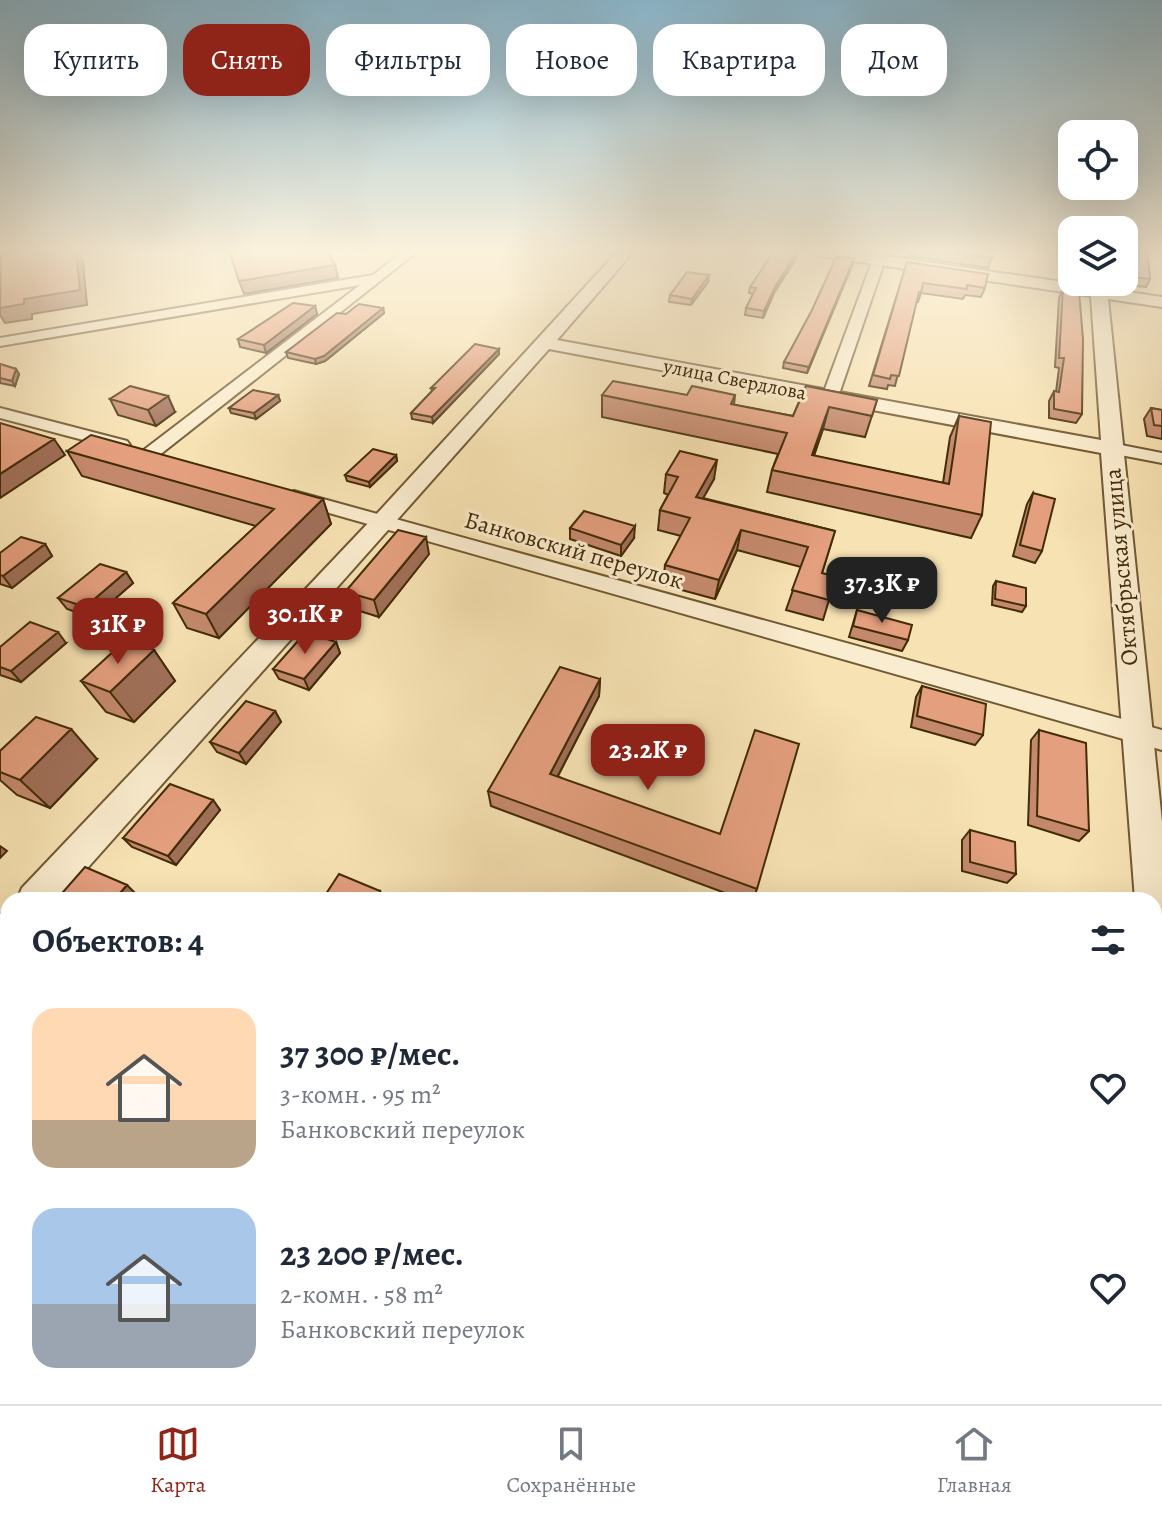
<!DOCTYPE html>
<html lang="ru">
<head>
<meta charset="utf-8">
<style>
  body { margin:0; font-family:Alegreya,serif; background:#f2f2f3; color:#1f2937; height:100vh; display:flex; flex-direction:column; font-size:30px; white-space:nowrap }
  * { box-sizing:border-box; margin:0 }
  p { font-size:26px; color:#747a83 }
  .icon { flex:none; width:44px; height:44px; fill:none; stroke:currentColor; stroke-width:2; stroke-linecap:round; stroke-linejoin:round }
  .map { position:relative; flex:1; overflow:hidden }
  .side { position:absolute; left:0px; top:892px; width:1162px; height:512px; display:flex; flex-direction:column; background:#fff; border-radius:24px 24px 0 0; box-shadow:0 8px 32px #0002 }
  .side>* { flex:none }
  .guide { position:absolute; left:24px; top:24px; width:1114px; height:72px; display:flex; gap:16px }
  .fabs { position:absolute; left:1058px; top:120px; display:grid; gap:16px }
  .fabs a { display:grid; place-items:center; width:80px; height:80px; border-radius:16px; background:#fff; box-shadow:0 8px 32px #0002; font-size:40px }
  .price { position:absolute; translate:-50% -68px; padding:0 18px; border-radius:16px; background:#8f2418; color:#fff; font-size:26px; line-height:52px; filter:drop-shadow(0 2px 4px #0008) }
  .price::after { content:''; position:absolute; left:50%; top:48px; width:24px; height:18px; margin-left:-12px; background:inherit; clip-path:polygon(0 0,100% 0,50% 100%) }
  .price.current { background:#222; color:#fff }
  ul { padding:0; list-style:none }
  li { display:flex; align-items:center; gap:24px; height:200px; padding:0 32px }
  li span { display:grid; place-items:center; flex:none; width:224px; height:160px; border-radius:24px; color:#555 }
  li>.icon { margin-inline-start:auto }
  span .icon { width:96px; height:96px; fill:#fffc; stroke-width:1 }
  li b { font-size:34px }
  h2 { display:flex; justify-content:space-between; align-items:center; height:96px; padding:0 32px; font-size:34px }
  .chip { padding:0 28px; border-radius:24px; background:#fff; box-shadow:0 8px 32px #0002; font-size:28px; line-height:72px }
  .chip.current { background:#8f2418; color:#fff }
  .dock { display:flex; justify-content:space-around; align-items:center; height:112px; border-top:2px solid #e0e1e3; background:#fff; font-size:22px; color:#747a83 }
  .dock a { display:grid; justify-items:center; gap:4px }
  .dock .current { color:#8f2418 }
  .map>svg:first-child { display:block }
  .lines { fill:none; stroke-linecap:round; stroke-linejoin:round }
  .minor-casing { stroke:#705a33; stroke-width:4 }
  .tertiary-casing { stroke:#705a33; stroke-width:4 }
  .secondary-casing { stroke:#432c08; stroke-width:4 }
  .minor { fill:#faecce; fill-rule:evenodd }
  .tertiary { fill:#faecce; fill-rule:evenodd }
  .secondary { fill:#faecce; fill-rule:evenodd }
  .wall { fill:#c4896c; stroke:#432c08; stroke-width:2 }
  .shaded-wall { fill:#a06f58; stroke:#432c08; stroke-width:2 }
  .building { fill:#e49f7e; stroke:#432c08; stroke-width:2 }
  .labels { text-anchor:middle; stroke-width:6; stroke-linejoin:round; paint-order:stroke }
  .far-street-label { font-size:20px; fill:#432c08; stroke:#faecce }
  .street-label { font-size:24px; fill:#432c08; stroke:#faecce }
</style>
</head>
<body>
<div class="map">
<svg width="1162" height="1404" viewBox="0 0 1162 1404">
  <rect width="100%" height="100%" fill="#f7e2b3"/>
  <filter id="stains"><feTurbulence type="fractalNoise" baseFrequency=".0025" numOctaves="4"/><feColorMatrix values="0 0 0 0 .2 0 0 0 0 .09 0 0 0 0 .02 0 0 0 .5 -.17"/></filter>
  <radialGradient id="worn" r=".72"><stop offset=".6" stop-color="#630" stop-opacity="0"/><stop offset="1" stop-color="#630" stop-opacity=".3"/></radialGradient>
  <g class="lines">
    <g class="minor-casing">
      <path id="minor" d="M0 251H9L0 256Z
        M404 251H418L157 457 151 458 142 453 145 449 360 285 0 346V338L373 275Z
        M876 251H888L838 397 836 400H824L822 397Z
        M0 408 127 441 130 445 121 450 0 418Z
        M1111 443 1162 453V463L1105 452 1102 448Z
        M294 491 1162 730V750L287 501 285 497Z"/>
    </g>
    <g class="tertiary-casing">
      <path id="tertiary" d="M618 251H634L557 340 1101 440 1091 296 819 256 812 251H852L1090 286V282H1106L1107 289 1162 297V307L1108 299 1162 822V1005L1154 1001V900H1135L1101 453 549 349 59 900H17L22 888 373 518Z
        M8 911V953L0 956V914Z"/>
    </g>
    <g class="secondary-casing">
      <path id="secondary" d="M0 1302 8 1306V1365L0 1361Z
        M72 1396H141L144 1404H76Z"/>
    </g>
    <use href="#minor" class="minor"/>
    <use href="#tertiary" class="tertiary"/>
    <use href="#secondary" class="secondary"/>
  </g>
  <path class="wall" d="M910 251H994L988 268 909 256Z
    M1124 251H1147L1150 279 1146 287 1127 285 1124 265Z
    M797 257 774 293 763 318 745 315 746 308 753 294 749 293 750 287Z
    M854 258 807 373 783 368 784 362Z
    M907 262 985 288 981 297 965 295 963 299 921 293 918 302H916L895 386 888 385 887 389 869 386Z
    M708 282 691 305 669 302 670 295Z
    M1063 289 1082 414 1076 423 1049 418V401L1054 391 1056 392 1059 368 1055 367 1059 298Z
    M315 306 317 314 266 353 240 347 238 339Z
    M383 308 384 313 325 361 316 364 288 358 286 352 346 314Z
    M499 349V354L433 423 412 419 411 413 432 391 431 388Z
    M0 364 16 369 19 374 15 386 0 383Z
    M806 386 877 400 865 437 823 429 814 456 943 483 950 437 959 416 982 515 971 538 767 492 772 470 778 454 602 417V395H735L734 405 793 416Z
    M278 395 280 401 256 419 231 413 229 408Z
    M110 399 175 412 156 426 118 415Z
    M1151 408 1162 410V439L1147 436 1144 419Z
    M67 451 323 499 331 524 219 638 187 628 173 603 256 526 82 476Z
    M396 455 397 461 370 487 347 481 345 475Z
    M666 474 714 479 703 498 835 531 822 573 829 600 823 620 786 610 801 567 737 550 715 599 663 585 665 565 681 536 658 530 660 510 668 495 664 493Z
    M1033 493 1042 551 1035 563 1013 556 1027 504Z
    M570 528 634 538 621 556 570 539Z
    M45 544 52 556 12 588 0 584V553Z
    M429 554 379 617 350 608 345 592Z
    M126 572 133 583 93 618 67 609 58 598Z
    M996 581 1026 606 1022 612 992 605 993 586Z
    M857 610 908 640 902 651 849 637Z
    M336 642 340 653 309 690 279 679 273 669Z
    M66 643 21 682 0 675V647Z
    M154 650 175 681 134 722 106 712 81 681Z
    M600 679 599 696 558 776 757 889 752 900H744L491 806 488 791Z
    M922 686 983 735 975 745 911 727 916 697Z
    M275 711 281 722 246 764 217 752 210 742Z
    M1039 730 1089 831 1079 841 1028 825 1031 740Z
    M0 751 97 759 50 808 17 795 0 780Z
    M213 800 220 810 176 865 132 847 123 838Z
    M970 830 1016 874 1007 883 962 871V840Z"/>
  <path class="shaded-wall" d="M76 251H78L83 262 87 305 32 314V319L5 323 0 315V308L24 299Z
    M798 251 797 257 774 293 763 318 764 311 775 287Z
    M854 258 853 264 807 373 809 367Z
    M335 265 338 278 244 294 239 281Z
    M709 275 708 282 691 305 692 299Z
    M315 306 317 314 266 353 264 345Z
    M383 308 384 313 325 361 316 364 315 359Z
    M499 349V354L433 423 432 417Z
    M16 369 19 374 15 386 12 381Z
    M278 395 280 401 256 419 254 413Z
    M168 396 175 412 156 426 148 410Z
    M829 407 823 429 806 477 812 455Z
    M54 439 65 455 0 498V474Z
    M396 455 397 461 370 487 369 482Z
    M717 460 714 479 693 516 696 497Z
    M323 499 331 524 219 638 206 614Z
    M635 526 634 538 621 556V545Z
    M741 530 737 550 715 599 719 580Z
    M426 537 429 554 379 617 374 600Z
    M45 544 52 556 12 588 3 576Z
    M126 572 133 583 93 618 85 607Z
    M58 632 66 643 21 682 11 671Z
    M336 642 340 653 309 690 304 679Z
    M154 650 175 681 134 722 110 692Z
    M600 679 599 696 551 789 550 774Z
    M275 711 281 722 246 764 239 753Z
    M71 729 97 759 50 808 20 780Z
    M213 800 220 810 176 865 168 856Z
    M0 846 7 851 0 858Z
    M127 885 141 899 140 900H114Z
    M380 891 384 900H374Z
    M8 1029V1064L0 1074V1038Z
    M557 1396H563L578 1404H572Z"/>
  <path class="building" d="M8 251H76L80 290 24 299V304L0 308 1 252Z
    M229 251H327L335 265 239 281Z
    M774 251H798L775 287 764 311 746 308 756 288 750 287Z
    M944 251H994L992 258Z
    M1127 251H1147L1150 279 1131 277Z
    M836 257 854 258 809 367 784 362 812 310Z
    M907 262 988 274 985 288 967 285V289L923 283 921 292H919L899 376 891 375 890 379 873 375Z
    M687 272 709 275 692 299 670 295Z
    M1063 289 1079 291 1083 339 1082 414 1054 409V391L1059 392 1064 358H1059Z
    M293 303 315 306 264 345 238 339Z
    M359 304 383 308 324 356 315 359 286 352 337 313 346 314Z
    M475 344 499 349 432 417 411 413 435 388H431Z
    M0 364 16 369 12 381 0 378Z
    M613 381 687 395 692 386 735 395 731 404 793 416 806 386 877 400 872 416 829 407 812 455 949 484 959 416 991 422 982 515 772 470 787 433 602 395Z
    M130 386 168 396 148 410 110 399Z
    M253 390 278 395 254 413 229 408Z
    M1151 408 1162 410V426L1154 425Z
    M0 423 54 439 0 474Z
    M91 435 323 499 206 614 173 603 274 509 67 451Z
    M373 449 396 455 369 482 345 475Z
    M680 451 717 460 696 497 835 531 822 573 837 577 829 600 792 590 808 547 741 530 719 580 665 565 690 518 660 510 678 477 666 474Z
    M1033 493 1055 499 1042 551 1020 545Z
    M584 511 635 526 621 545 570 528Z
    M398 530 426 537 374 600 345 592Z
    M21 537 45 544 3 576 0 575V553Z
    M100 564 126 572 85 607 58 598Z
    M996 581 1026 588V606L995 599Z
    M857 610 912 625 908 640 853 626Z
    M30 622 58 632 11 671 0 667V647Z
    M306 632 336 642 304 679 273 669Z
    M126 640 154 650 110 692 81 681Z
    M560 667 600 679 550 774 720 834 755 730 799 744 757 889 488 791Z
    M922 686 986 704 983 735 917 716Z
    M246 701 275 711 239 753 210 742Z
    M36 717 71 729 20 780 0 772V751Z
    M1039 730 1086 743 1089 831 1037 816Z
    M170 784 213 800 168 856 123 838Z
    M970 830 1015 842 1016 874 970 862Z
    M85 867 127 885 114 900H56Z
    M339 874 380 891 374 900H322Z
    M8 955V1029L0 1038V964Z
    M0 1081 8 1085V1181L0 1176Z
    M476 1396H557L572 1404H473Z"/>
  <linearGradient id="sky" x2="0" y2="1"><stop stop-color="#8ab8cf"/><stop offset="0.56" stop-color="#fbf2dd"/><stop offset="1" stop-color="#fbf2dd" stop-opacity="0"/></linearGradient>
  <rect width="1162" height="448" fill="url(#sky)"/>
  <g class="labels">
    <g class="far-street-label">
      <text transform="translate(735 379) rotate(11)" y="7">улица Свердлова</text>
    </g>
    <g class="street-label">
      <text transform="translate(574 550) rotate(16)" y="8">Банковский переулок</text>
      <text transform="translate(1121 567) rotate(-95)" y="8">Октябрьская улица</text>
    </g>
  </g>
  <rect width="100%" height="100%" filter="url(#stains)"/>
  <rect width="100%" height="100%" fill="url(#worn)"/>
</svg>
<div class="fabs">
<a><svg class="icon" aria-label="locate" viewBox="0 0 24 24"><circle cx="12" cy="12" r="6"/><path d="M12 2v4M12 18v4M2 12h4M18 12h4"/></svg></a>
<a><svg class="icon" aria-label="layers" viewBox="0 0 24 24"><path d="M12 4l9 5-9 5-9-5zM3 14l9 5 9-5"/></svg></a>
</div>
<b class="price current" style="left:882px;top:625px">37.3K ₽</b>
<b class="price" style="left:305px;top:656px">30.1K ₽</b>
<b class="price" style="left:118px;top:666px">31K ₽</b>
<b class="price" style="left:648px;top:792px">23.2K ₽</b>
<div class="guide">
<a class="chip">Купить</a>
<a class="chip current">Снять</a>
<a class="chip">Фильтры</a>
<a class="chip">Новое</a>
<a class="chip">Квартира</a>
<a class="chip">Дом</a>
</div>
<section class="side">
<h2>Объектов: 4<svg class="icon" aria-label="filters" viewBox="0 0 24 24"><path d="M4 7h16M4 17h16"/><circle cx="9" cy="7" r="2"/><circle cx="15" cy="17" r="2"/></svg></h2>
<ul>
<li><span style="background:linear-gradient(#ffd9b3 70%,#b9a48a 0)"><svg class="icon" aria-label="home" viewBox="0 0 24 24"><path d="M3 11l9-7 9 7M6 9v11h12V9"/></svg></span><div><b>37 300 ₽/мес.</b><p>3-комн. · 95 m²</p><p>Банковский переулок</p></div><svg class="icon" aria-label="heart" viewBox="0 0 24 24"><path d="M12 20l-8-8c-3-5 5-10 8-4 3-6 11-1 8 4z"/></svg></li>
<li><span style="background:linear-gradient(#a9c7e8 60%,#9aa5b1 0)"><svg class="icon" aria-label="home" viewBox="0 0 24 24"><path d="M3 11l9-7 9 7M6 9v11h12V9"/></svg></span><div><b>23 200 ₽/мес.</b><p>2-комн. · 58 m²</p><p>Банковский переулок</p></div><svg class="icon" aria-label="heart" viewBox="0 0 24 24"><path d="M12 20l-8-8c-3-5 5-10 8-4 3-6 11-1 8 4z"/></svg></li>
</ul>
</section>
</div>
<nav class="dock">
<a class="current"><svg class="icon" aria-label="map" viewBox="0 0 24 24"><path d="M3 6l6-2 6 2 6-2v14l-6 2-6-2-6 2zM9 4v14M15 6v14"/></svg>Карта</a>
<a><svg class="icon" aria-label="saved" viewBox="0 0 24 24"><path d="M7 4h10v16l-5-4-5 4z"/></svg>Сохранённые</a>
<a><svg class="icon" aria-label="home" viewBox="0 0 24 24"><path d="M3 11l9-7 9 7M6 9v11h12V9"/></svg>Главная</a>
</nav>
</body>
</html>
